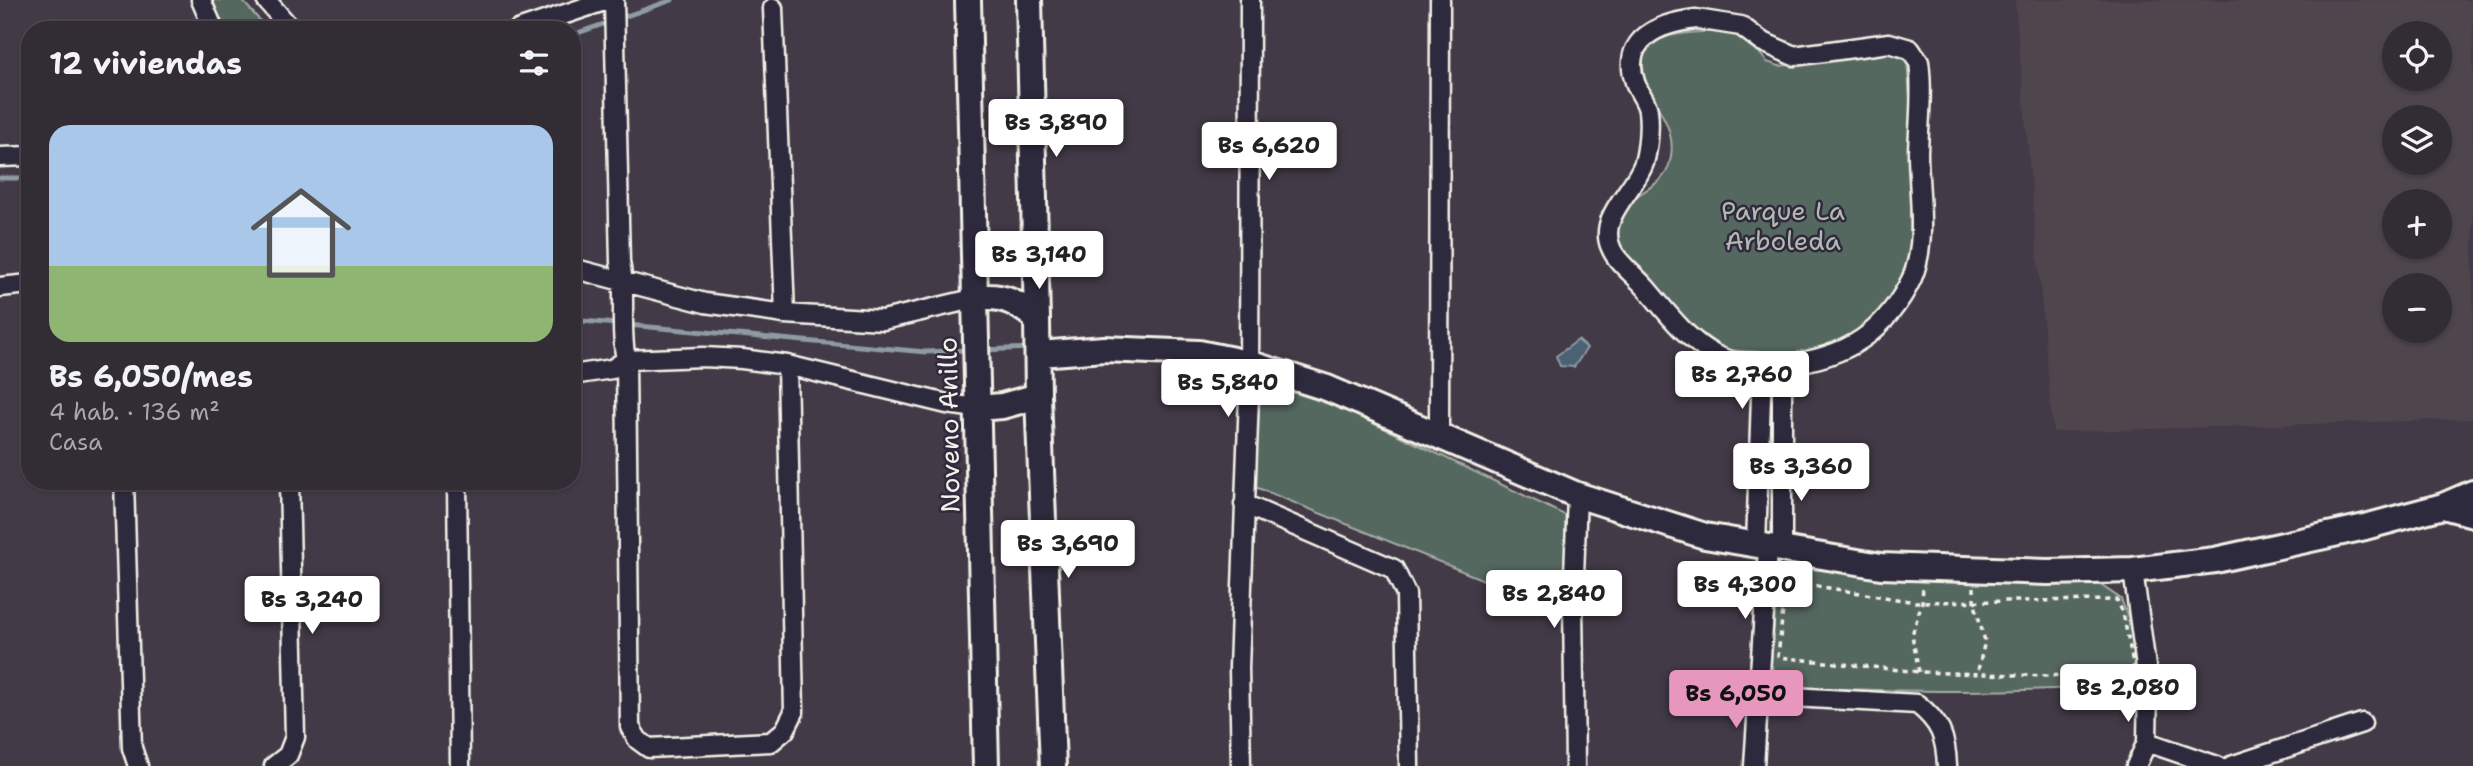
<!DOCTYPE html>
<html lang="es">
<head>
<meta charset="utf-8">
<style>
  body { margin:0; font-family:"Shantell Sans",sans-serif; background:#3d3841; color:#f1f3f6; height:100vh; display:flex; flex-direction:column; font-size:26px; white-space:nowrap }
  * { box-sizing:border-box; margin:0 }
  p { font-size:23px; color:#a8a7ad }
  .icon { flex:none; width:38px; height:38px; fill:none; stroke:currentColor; stroke-width:2; stroke-linecap:round; stroke-linejoin:round }
  .map { position:relative; flex:1; overflow:hidden }
  .details { position:absolute; left:21px; top:21px; width:560px; height:469px; display:flex; flex-direction:column; background:#322c35; border-radius:28px; box-shadow:0 2px 5px #0004,0 0 0 2px #4d4850 }
  .details>* { flex:none }
  .fabs { position:absolute; left:2382px; top:21px; display:grid; gap:14px }
  .fabs a { display:grid; place-items:center; width:70px; height:70px; border-radius:50%; background:#322c35; box-shadow:0 2px 5px #0004,0 0 0 2px #4d4850; font-size:35px }
  .price { position:absolute; translate:-50% -60px; padding:0 16px; border-radius:7px; background:#fff; color:#222; font-size:23px; line-height:46px; filter:drop-shadow(0 2px 4px #0008) }
  .price::after { content:''; position:absolute; left:50%; top:42px; width:21px; height:16px; margin-left:-10px; background:inherit; clip-path:polygon(0 0,100% 0,50% 100%) }
  .price.selected { background:#e797bd; color:#111 }
  ul { padding:0; list-style:none }
  li { display:grid; align-content:center; gap:14px; height:371px; padding:0 28px }
  li span { display:grid; place-items:center; height:217px; border-radius:21px; color:#555 }
  li>.icon { margin-inline-start:auto }
  span .icon { width:126px; height:126px; fill:#fffc; stroke-width:1 }
  li b { font-size:30px }
  h2 { display:flex; justify-content:space-between; align-items:center; height:84px; padding:0 28px; font-size:30px }
  .map>svg:first-child { display:block }
  .built { fill:#50454e; fill-rule:evenodd }
  .green { fill:#556861; stroke:#a4aca4; stroke-width:2 }
  .water { fill:#4b6275; stroke:#8f9ba3; stroke-width:2 }
  .lines { fill:none; stroke-linecap:round; stroke-linejoin:round }
  .stream { stroke:#8f9ba3; stroke-width:5 }
  .street-casing { stroke:#f4f1e8; stroke-width:23 }
  .secondary-casing { stroke:#f4f1e8; stroke-width:30 }
  .path { stroke:#f4f1e8; stroke-width:3.5; stroke-dasharray:5 5; stroke-linecap:butt }
  .street { stroke:#2f2a3d; stroke-width:18 }
  .secondary { stroke:#2f2a3d; stroke-width:24 }
  .labels { text-anchor:middle; stroke-width:5; stroke-linejoin:round; paint-order:stroke }
  .park-label { font-size:26px; fill:#b4bab2; stroke:#2f2a3d }
  .street-label { font-size:26px; fill:#f4f1e8; stroke:#2f2a3d }
</style>
</head>
<body>
<div class="map">
<svg width="2473" height="766" viewBox="0 0 2473 766">
  <rect width="100%" height="100%" fill="#423a47"/>
  <filter id="ink" filterUnits="userSpaceOnUse"><feTurbulence type="fractalNoise" baseFrequency=".0143" numOctaves="2"/><feDisplacementMap in="SourceGraphic" scale="14" xChannelSelector="R" yChannelSelector="G"/><feConvolveMatrix kernelMatrix="1 2 1 2 8 2 1 2 1" color-interpolation-filters="sRGB"/></filter>
  <g filter="url(#ink)">
    <path class="built" d="M2015 0H2473V419L2053 432ZM2394 33H2440V79H2394ZM2394 117H2440V163H2394ZM2394 201H2440V247H2394ZM2394 285H2440V331H2394Z"/>
    <path class="green" d="M202 0H242L268 30H216Z
      M1717 31 1747 38 1767 62 1779 66 1887 53 1907 60 1911 113 1910 262 1893 296 1868 326 1829 346 1799 354 1726 350 1689 324 1623 251C1597 195 1658 197 1668 168 1685 120 1638 100 1643 57 1656 30 1691 33 1717 31Z
      M1273 385 1346 410 1567 516 1565 613 1253 486 1256 401Z
      M1796 568 1890 576 2093 580 2121 599 2128 617 2140 683C2023 694 1908 692 1791 687L1777 679 1771 664 1777 583 1786 572Z"/>
    <path class="water" d="M1578 340 1587 348 1574 367 1560 366 1556 356Z"/>
    <g class="lines">
      <path class="stream" d="M572 35 672 0
        M0 178H30
        M572 320 926 352 968 350
        M981 350 1031 348"/>
      <g class="street-casing">
        <path id="street" d="M201 0 214 30
          M266 0 292 30
          M614 0 620 262C627 295 619 327 626 360L630 727 638 740 649 748 771 742 785 730 794 712 787 365
          M773 8 785 314
          M1696 19 1741 26 1761 41 1794 56 1889 43 1910 49 1919 62C1923 91 1919 122 1918 152 1918 191 1928 241 1912 278 1901 301 1883 325 1862 339 1824 365 1750 376 1710 352 1684 336 1665 310 1646 288 1636 276 1617 263 1611 248 1597 217 1634 191 1644 163 1648 149 1650 126 1648 111 1647 101 1638 92 1635 82 1620 38 1661 23 1696 19Z
          M518 30 607 0
          M0 157 30 156
          M572 268 705 303 785 314 883 320 977 298
          M0 287 30 284
          M1782 365V550
          M572 375 612 369 626 360 703 357 742 359 787 365 947 404 977 408
          M1439 438 1440 0
          M124 481 132 748 138 766
          M457 481 460 766
          M1244 504 1394 569 1406 594 1409 766
          M1756 546 1762 366
          M2133 570 2148 682 2147 742 2136 766
          M1757 695 1917 704C1940 722 1946 737 1947 766
          M2147 742 2217 766
          M274 766 288 755 295 737 289 481
          M1241 766 1239 668 1249 395 1250 0
          M1575 766 1573 603 1577 495
          M1754 766 1768 549
          M2231 766 2362 723"/>
      </g>
      <g class="secondary-casing">
        <path id="secondary" d="M968 0 986 766
          M1029 0 1037 319
          M1039 354 1104 349 1199 353 1248 363 1327 388 1577 495 1705 536 1881 566 2048 572 2133 570 2215 560 2365 527 2443 506 2473 493
          M1038 396 1053 766
          M977 408 1002 406 1038 396 1037 319C1018 303 1003 294 977 298
          M2443 506 2473 514"/>
      </g>
      <path class="path" d="M1786 581 1915 602 2117 600 2123 613 2134 668 2049 676 1919 672 1778 657Z
        M1974 587V601L1985 641 1977 674
        M1919 672 1912 635 1922 602 1923 586"/>
      <use href="#street" class="street"/>
      <use href="#secondary" class="secondary"/>
    </g>
  </g>
  <g class="labels">
    <g class="park-label">
      <text x="1783" y="220">Parque La<tspan x="1783" dy="30">Arboleda</tspan></text>
    </g>
    <g class="street-label">
      <text transform="translate(949 425) rotate(-91)" y="9">Noveno Anillo</text>
    </g>
  </g>
</svg>
<div class="fabs">
<a><svg class="icon" aria-label="locate" viewBox="0 0 24 24"><circle cx="12" cy="12" r="6"/><path d="M12 2v4M12 18v4M2 12h4M18 12h4"/></svg></a>
<a><svg class="icon" aria-label="layers" viewBox="0 0 24 24"><path d="M12 4l9 5-9 5-9-5zM3 14l9 5 9-5"/></svg></a>
<a>+</a>
<a>−</a>
</div>
<b class="price" style="left:1056px;top:159px">Bs 3,890</b>
<b class="price" style="left:1269px;top:182px">Bs 6,620</b>
<b class="price" style="left:1039px;top:291px">Bs 3,140</b>
<b class="price" style="left:1742px;top:411px">Bs 2,760</b>
<b class="price" style="left:1228px;top:419px">Bs 5,840</b>
<b class="price" style="left:1801px;top:503px">Bs 3,360</b>
<b class="price" style="left:1068px;top:580px">Bs 3,690</b>
<b class="price" style="left:1745px;top:621px">Bs 4,300</b>
<b class="price" style="left:1554px;top:630px">Bs 2,840</b>
<b class="price" style="left:312px;top:636px">Bs 3,240</b>
<b class="price" style="left:2128px;top:724px">Bs 2,080</b>
<b class="price selected" style="left:1736px;top:730px">Bs 6,050</b>
<section class="details">
<h2>12 viviendas<svg class="icon" aria-label="filters" viewBox="0 0 24 24"><path d="M4 7h16M4 17h16"/><circle cx="9" cy="7" r="2"/><circle cx="15" cy="17" r="2"/></svg></h2>
<ul>
<li><span style="background:linear-gradient(#a9c7e8 65%,#8fb573 0)"><svg class="icon" aria-label="home" viewBox="0 0 24 24"><path d="M3 11l9-7 9 7M6 9v11h12V9"/></svg></span><div><b>Bs 6,050/mes</b><p>4 hab. · 136 m²</p><p>Casa</p></div></li>
</ul>
</section>
</div>
</body>
</html>
